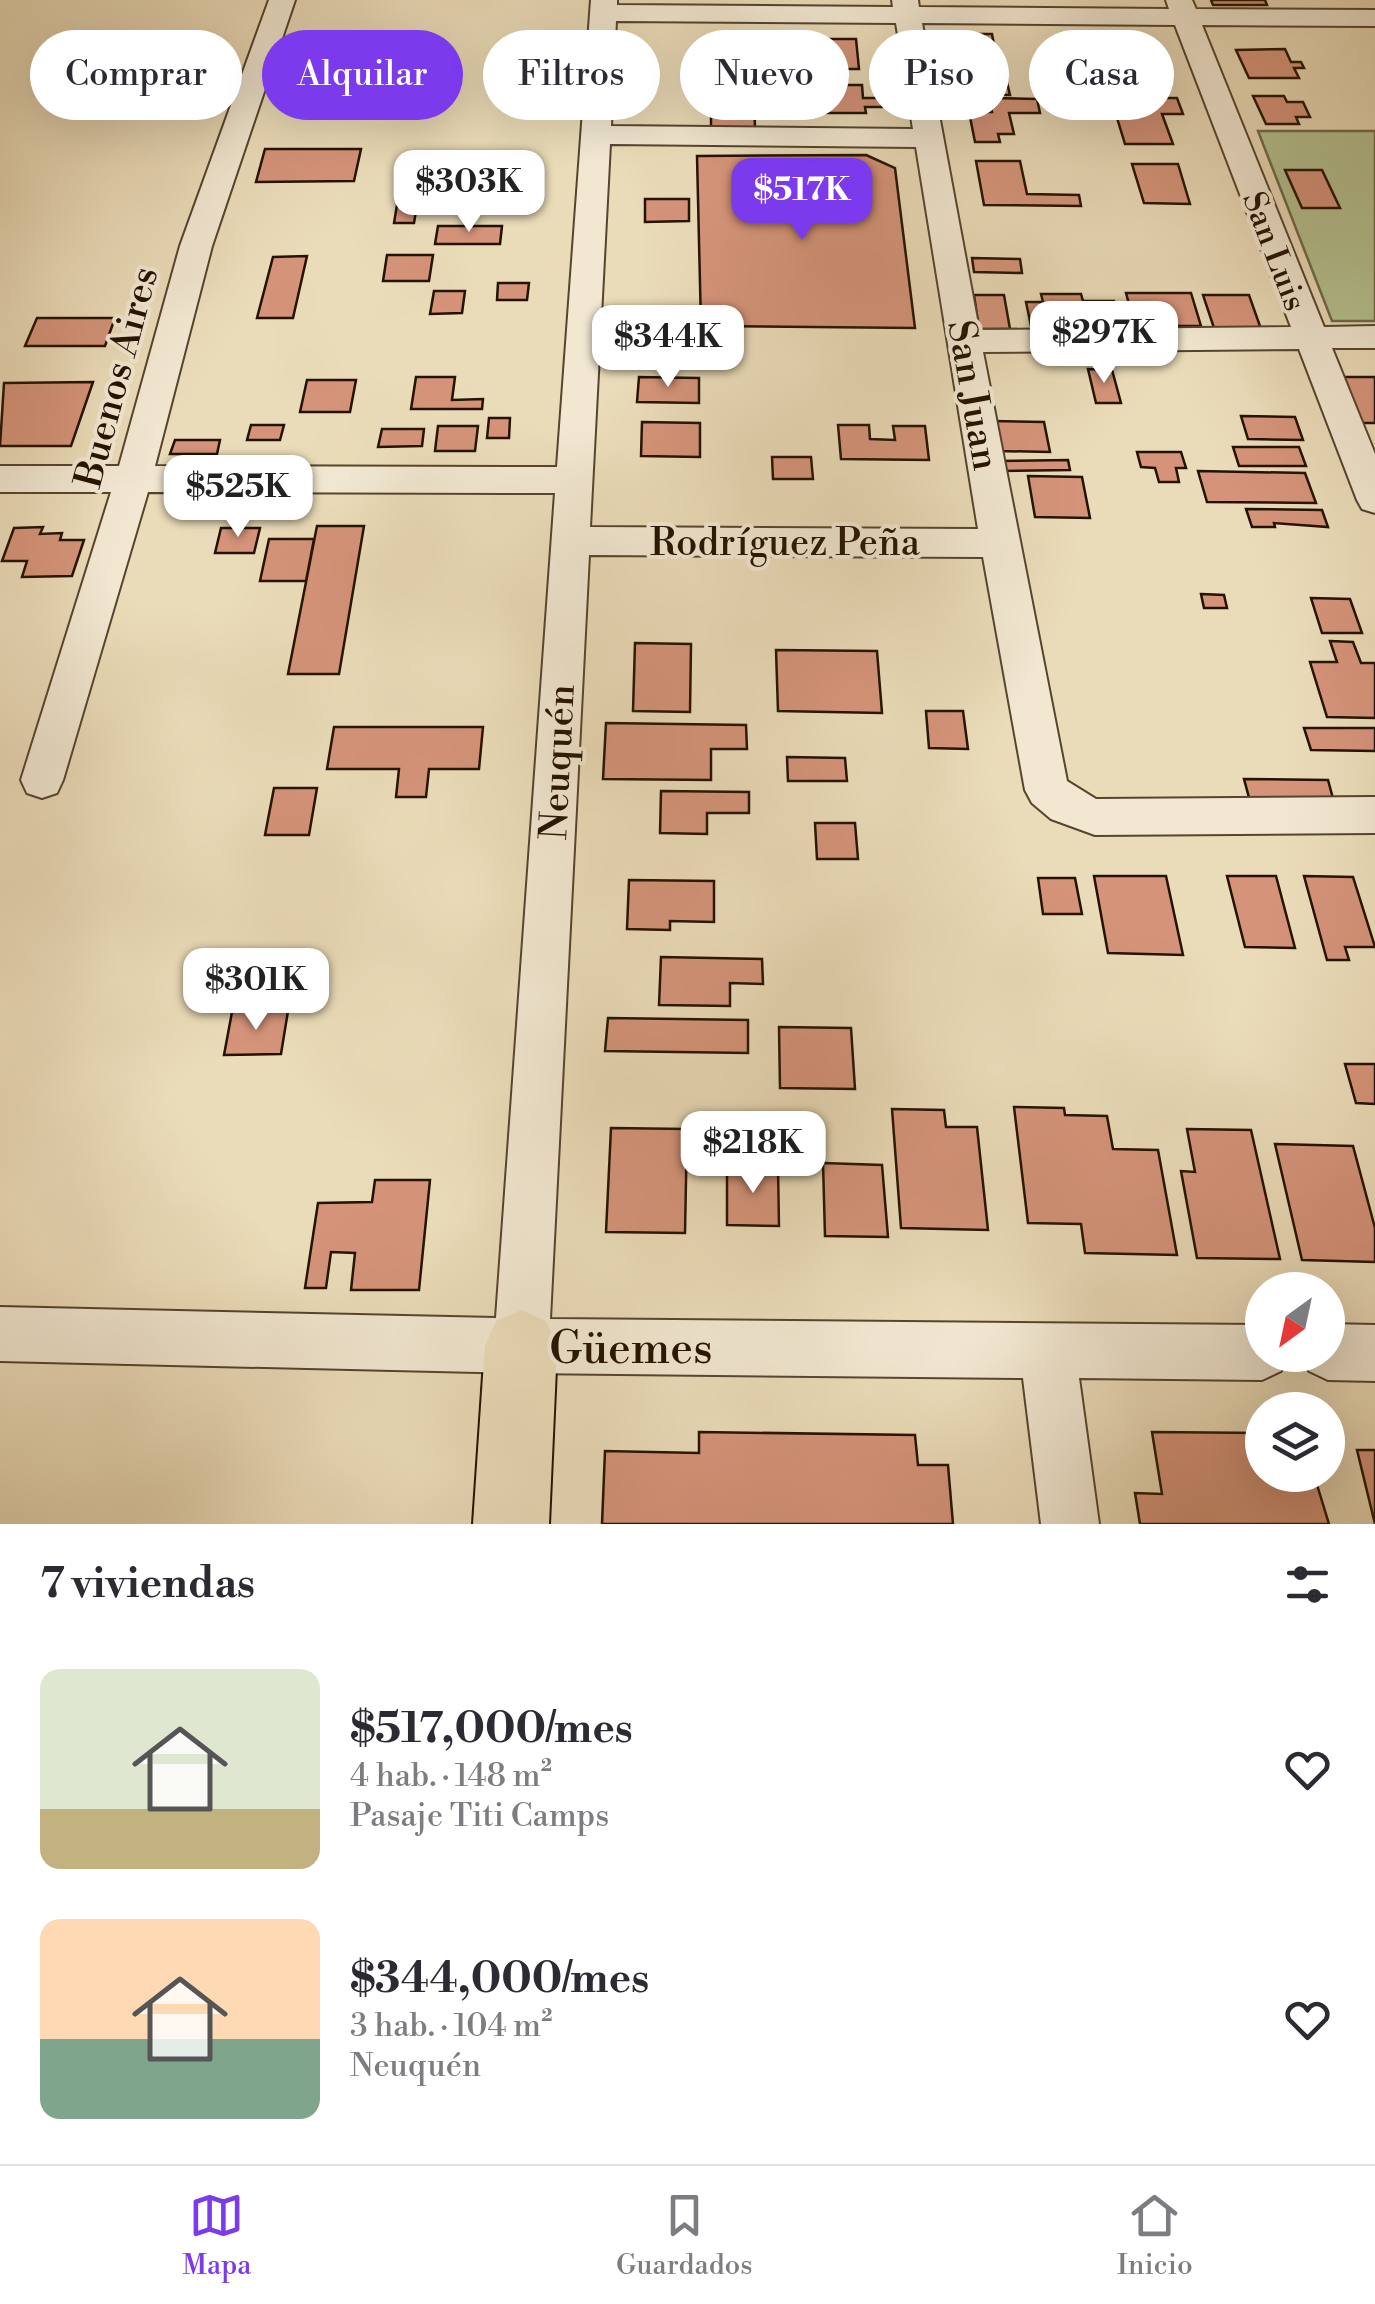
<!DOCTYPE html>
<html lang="es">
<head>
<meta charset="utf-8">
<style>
  body { margin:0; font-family:"Libre Bodoni",serif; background:#f7f7f7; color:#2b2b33; height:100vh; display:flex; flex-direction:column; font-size:38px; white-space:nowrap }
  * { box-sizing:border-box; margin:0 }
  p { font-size:32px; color:#7c7c81 }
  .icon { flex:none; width:55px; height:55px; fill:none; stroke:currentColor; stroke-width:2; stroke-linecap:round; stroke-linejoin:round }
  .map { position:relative; height:1524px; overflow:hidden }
  .panel { display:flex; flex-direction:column; background:#fff; flex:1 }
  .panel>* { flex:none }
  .guide { position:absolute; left:30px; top:30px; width:1315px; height:90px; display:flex; gap:20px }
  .needle { width:65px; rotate:213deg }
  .buttons { position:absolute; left:1245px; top:1272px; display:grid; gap:20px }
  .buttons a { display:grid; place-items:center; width:100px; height:100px; border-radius:50%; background:#fff; box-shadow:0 10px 40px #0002; font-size:50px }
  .price { position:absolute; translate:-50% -85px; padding:0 22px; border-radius:20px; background:#fff; color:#222; font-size:32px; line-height:65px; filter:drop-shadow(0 2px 5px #0008) }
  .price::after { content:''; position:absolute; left:50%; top:60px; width:30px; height:22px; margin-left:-15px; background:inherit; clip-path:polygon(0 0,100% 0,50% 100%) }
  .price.on { background:#7c3aed; color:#fff }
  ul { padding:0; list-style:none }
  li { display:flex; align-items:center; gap:30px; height:250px; padding:0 40px }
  li span { display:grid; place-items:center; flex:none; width:280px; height:200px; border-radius:20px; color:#555 }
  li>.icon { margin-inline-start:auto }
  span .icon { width:120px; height:120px; fill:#fffc; stroke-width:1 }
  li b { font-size:42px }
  h2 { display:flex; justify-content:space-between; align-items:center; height:120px; padding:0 40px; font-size:42px }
  .pill { padding:0 35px; border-radius:45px; background:#fff; box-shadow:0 10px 40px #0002; font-size:35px; line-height:90px }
  .pill.on { background:#7c3aed; color:#fff }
  .menu { display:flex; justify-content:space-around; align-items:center; height:140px; border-top:2px solid #e1e1e2; background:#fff; font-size:28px; color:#7c7c81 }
  .menu a { display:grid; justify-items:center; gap:5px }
  .menu .on { color:#7c3aed }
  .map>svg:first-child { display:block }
  .green { fill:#b5c191; stroke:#6c6a48; stroke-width:2.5 }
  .building { fill:#d5947a; stroke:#241200; stroke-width:2.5 }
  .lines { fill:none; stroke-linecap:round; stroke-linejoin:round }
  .minor-casing { stroke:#56442e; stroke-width:4 }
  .major-casing { stroke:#241200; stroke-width:4 }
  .minor { fill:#f2e8d2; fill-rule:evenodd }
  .major { fill:#ebdcb9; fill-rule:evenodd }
  .labels { text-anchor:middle; stroke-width:8; stroke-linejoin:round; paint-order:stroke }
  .far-street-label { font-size:32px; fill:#241200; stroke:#f2e8d2 }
  .street-label { font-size:38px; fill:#241200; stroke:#f2e8d2 }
  .near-street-label { font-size:45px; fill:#241200; stroke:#f2e8d2 }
</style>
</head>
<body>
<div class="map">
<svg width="1375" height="1524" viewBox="0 0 1375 1524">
  <rect width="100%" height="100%" fill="#ebdcb9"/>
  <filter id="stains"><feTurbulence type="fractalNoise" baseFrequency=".002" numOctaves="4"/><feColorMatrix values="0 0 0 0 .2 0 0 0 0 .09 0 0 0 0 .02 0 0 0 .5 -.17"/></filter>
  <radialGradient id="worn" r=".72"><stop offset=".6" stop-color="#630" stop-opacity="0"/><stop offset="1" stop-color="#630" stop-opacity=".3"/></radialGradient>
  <path class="green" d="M1258 131H1375V321H1332Z"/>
  <path class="building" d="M1211 0H1265L1267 5H1213Z
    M952 34H992L995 50 955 49Z
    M1092 36 1137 37 1142 52 1156 53 1161 68H1147L1157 98H1177L1183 114H1162L1173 144H1125Z
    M811 39H856L859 69H827L826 63H813Z
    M1285 49 1291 62H1301L1304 68H1294L1299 78H1249L1236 50Z
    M957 65 1003 66 1010 95H963Z
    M832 85H862L863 98H881L882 107H865L866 113H805L804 98H818V91L829 92Z
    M711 96H754L755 128H711Z
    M1253 96H1284L1287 102H1303L1310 117H1296L1299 124H1266Z
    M989 98 1037 99 1040 113H1009L1014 134H998L1000 142H975L969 112H992Z
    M265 149H361L354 181 256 182Z
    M866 155 895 168 915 328 701 326 697 156Z
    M976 161H1020L1027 194 1079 195 1081 206 984 205Z
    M1132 164H1178L1190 204 1144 203Z
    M1285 170H1322L1340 208H1302Z
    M645 199H689V221L645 222Z
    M397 205H417L414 223H394Z
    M438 226H502L500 244H435Z
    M387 255H433L429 281H383Z
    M307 256 293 318H257L273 257Z
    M972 258 1020 259 1022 273 974 272Z
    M498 283H529L527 300H497Z
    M434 291H465L462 313 430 314Z
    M1126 293H1191L1201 326H1135Z
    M1041 294H1081L1083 301H1114L1121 327 1031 326 1026 302H1043Z
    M974 295H1004L1010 329H979Z
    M1203 295H1249L1261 329 1214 328Z
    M37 318H115L105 346H25Z
    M1088 369 1112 370 1121 403H1096Z
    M416 377H455L452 400 483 399 482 409H411Z
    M639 377 699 378V403L637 402Z
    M1344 377H1375V423H1362Z
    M307 380H356L350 412H300Z
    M93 382 71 446H0L4 383Z
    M1241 416 1295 417 1303 440 1248 439Z
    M489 418H510L509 438H487Z
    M993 421 1044 422 1050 452 998 451Z
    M642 422 700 423V457L641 456Z
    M251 425H284L280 440H247Z
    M838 425H869L870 439 895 440 893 426H925L929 460 841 459Z
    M438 426H478L475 451H435Z
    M382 429H424L422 446 378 447Z
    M175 440H220L217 454H170Z
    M1233 447H1299L1306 466H1239Z
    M1137 452H1181L1186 468H1176L1179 482H1159L1155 468 1141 467Z
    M772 457H811L813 479H773Z
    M1068 460 1070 470 1000 471 998 461Z
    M1198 471 1305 473 1316 503 1207 502Z
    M1028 476 1082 477 1090 518 1035 517Z
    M1246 509 1322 510 1328 527 1274 523 1275 527H1252Z
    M317 526H364L339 674H288Z
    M43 527 40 534 62 533 60 540H84L72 576 22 577 27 561H2L14 528Z
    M221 528H260L254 553H215Z
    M269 539H314L306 581H260Z
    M1201 594 1224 595 1227 608H1204Z
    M1311 598 1350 599 1362 633H1322Z
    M1330 641 1353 642 1361 663H1375V718L1327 717 1310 662H1337Z
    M635 643 691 644 690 712 633 711Z
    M776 650 877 651 882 713 778 711Z
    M926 711H963L968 749 929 748Z
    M606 723 746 725 747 749H711V780L603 779Z
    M334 727H483L479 769H429L426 797H396L399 769H327Z
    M1304 728H1375V751L1311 750Z
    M787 757 845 758 847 781H788Z
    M1244 779 1328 780 1335 806 1251 805Z
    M274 788H317L309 835H265Z
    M661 791 749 792V813H707V834L660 833Z
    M815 823H855L858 859H817Z
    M1094 876H1166L1183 955 1108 953Z
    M1227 876H1276L1295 948 1245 947Z
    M1304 876 1353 877 1375 947H1345L1349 960H1327Z
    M1038 878H1075L1082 914H1043Z
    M629 880 714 881V922L670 921V930L627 929Z
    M661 957 762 959 763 984 730 983V1006L659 1005Z
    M288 1011 281 1054 224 1055 232 1012Z
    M608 1018 748 1020V1053L605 1051Z
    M779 1027 851 1028 855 1089 780 1088Z
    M1345 1064H1375V1104L1356 1103Z
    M1014 1107 1064 1108 1065 1115 1107 1116 1113 1149 1158 1150 1177 1255 1085 1253 1081 1224 1028 1223Z
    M892 1109 944 1110 946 1127H977L988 1230 901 1228Z
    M611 1128 687 1129 685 1233 606 1232Z
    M1187 1129 1251 1130 1280 1259 1197 1258 1181 1171 1195 1172Z
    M1275 1144 1353 1146 1375 1228V1262L1302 1260Z
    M823 1163 882 1165 888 1237 825 1236Z
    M727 1166 778 1167 779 1226 727 1225Z
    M375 1180H430L419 1290H351L355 1253 331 1252 326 1288H305L318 1203 372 1202Z
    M699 1432 915 1435 918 1465H948L953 1524H602L605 1451 699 1453Z
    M1152 1432 1262 1433V1475H1314L1329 1524H1140L1135 1493 1162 1494Z
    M1357 1450H1375V1524Z"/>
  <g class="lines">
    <g class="minor-casing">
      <path id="minor" d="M269 0H295L212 246 155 466 557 467 591 0H617V5L893 7 892 0H918L919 7 1169 9 1166 0H1192L1196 9 1375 10V26L1202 25 1324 327 1375 326V348H1332L1375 454V513L1362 509 1357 500 1299 349 983 352 1067 781 1096 799 1375 797V833L1095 835 1051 819 1032 803 1025 790 983 557 589 555 550 1319 1262 1325V1355H1288L1281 1371 1262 1380 1079 1378 1099 1524H1041L1023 1378 521 1373 0 1361V1307L496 1318 555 493 148 492 63 780 57 793 42 798 27 793 21 780 111 492H0V466H119L180 246ZM616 21 896 23 913 129 611 126ZM922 23 1175 25 1291 327 979 330ZM610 144 916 147 978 529 590 527Z
        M1328 1324 1375 1325V1381L1328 1380 1309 1371 1302 1355H1328Z"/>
    </g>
    <g class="major-casing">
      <path id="major" d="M521 1310 546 1321 557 1346 549 1524H473L485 1346 496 1321Z"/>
    </g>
    <use href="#minor" class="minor"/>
    <use href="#major" class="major"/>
  </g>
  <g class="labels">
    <g class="far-street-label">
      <text transform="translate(1275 251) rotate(69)" y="11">San Luis</text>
    </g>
    <g class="street-label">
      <text transform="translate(116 377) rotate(-75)" y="13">Buenos Aires</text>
      <text transform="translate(974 395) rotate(80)" y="13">San Juan</text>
      <text x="785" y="555">Rodríguez Peña</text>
      <text transform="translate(557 762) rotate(-87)" y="13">Neuquén</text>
    </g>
    <g class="near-street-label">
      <text x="631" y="1363">Güemes</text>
    </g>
  </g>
  <rect width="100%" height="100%" filter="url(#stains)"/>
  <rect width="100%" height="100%" fill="url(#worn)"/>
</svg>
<div class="buttons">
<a><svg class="needle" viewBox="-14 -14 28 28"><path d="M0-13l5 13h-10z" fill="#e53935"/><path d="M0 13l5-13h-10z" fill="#7c7c81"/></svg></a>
<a><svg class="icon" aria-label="layers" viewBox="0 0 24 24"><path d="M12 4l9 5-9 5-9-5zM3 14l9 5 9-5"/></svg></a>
</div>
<b class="price" style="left:469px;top:235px">$303K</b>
<b class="price on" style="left:802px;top:243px">$517K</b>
<b class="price" style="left:1104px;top:386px">$297K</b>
<b class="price" style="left:668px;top:390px">$344K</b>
<b class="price" style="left:238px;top:540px">$525K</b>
<b class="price" style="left:256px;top:1033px">$301K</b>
<b class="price" style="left:753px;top:1196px">$218K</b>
<div class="guide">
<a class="pill">Comprar</a>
<a class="pill on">Alquilar</a>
<a class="pill">Filtros</a>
<a class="pill">Nuevo</a>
<a class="pill">Piso</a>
<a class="pill">Casa</a>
</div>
</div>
<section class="panel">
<h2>7 viviendas<svg class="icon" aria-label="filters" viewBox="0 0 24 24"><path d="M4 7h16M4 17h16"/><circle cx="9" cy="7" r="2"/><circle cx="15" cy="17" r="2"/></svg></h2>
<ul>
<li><span style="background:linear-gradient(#dfe7d0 70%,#c2b280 0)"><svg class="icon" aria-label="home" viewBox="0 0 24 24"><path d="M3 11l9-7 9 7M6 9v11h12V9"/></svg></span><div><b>$517,000/mes</b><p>4 hab. · 148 m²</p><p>Pasaje Titi Camps</p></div><svg class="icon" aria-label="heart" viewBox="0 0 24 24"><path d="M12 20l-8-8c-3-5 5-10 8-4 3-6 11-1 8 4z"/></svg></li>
<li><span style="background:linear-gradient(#ffd9b3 60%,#7fa58c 0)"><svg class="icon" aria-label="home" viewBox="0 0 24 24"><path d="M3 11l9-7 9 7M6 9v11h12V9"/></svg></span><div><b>$344,000/mes</b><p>3 hab. · 104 m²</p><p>Neuquén</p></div><svg class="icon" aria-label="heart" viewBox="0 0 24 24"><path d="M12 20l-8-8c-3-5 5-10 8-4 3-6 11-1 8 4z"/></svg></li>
</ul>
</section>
<nav class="menu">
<a class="on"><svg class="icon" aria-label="map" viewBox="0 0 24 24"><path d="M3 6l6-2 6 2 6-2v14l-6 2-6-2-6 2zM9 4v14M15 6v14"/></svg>Mapa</a>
<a><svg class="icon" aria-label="saved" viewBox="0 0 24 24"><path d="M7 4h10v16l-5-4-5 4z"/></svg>Guardados</a>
<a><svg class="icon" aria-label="home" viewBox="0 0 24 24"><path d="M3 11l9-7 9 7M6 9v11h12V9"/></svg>Inicio</a>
</nav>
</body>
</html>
